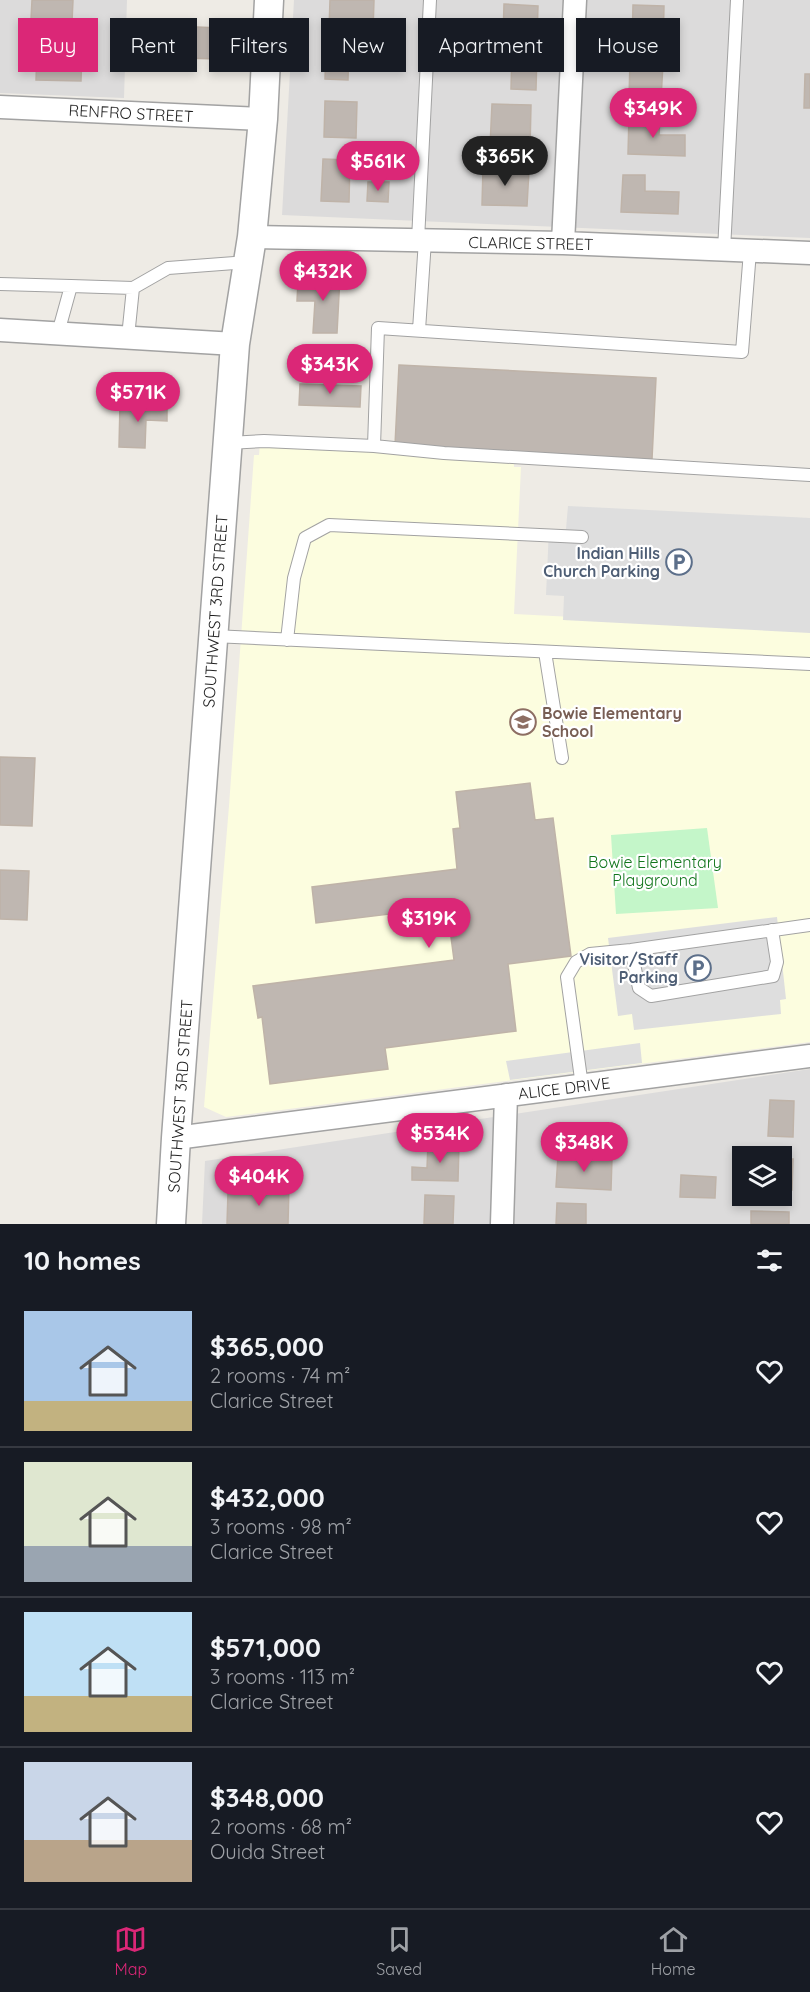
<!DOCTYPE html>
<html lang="en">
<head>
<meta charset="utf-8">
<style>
  body { margin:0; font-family:Quicksand,sans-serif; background:#20242c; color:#f1f3f6; height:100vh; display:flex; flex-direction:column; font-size:22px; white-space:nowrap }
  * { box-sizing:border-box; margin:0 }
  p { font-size:20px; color:#9ea1a6 }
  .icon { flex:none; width:33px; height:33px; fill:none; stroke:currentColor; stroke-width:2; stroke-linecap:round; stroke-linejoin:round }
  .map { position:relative; height:1224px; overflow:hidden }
  .panel { display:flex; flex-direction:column; background:#171b24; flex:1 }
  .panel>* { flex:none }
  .hud { position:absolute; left:18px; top:18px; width:774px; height:54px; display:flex; gap:12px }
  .tools { position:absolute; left:732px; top:1146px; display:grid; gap:12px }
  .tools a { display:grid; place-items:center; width:60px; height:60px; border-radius:0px; background:#171b24; box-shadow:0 3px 9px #0003; font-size:30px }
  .price { position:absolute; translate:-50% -51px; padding:0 14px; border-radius:21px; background:#db2777; color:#fff; font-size:20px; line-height:39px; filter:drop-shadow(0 2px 3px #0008) }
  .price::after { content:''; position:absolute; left:50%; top:36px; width:18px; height:14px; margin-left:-9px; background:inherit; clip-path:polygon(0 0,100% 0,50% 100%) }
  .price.active { background:#222; color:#fff }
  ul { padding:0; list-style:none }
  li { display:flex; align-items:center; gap:18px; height:150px; padding:0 24px }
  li+li { border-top:2px solid #363941 }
  li span { display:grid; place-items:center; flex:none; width:168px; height:120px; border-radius:0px; color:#555 }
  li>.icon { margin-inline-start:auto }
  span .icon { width:72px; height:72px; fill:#fffc; stroke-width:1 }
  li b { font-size:26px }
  h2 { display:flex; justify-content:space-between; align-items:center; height:72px; padding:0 24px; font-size:26px }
  .tag { padding:0 21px; border-radius:0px; background:#171b24; box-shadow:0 3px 9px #0003; font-size:21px; line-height:54px }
  .tag.active { background:#db2777; color:#fff }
  .tabs { display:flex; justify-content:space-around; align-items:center; height:84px; border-top:2px solid #363941; background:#171b24; font-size:16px; color:#9ea1a6 }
  .tabs a { display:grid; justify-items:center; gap:3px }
  .tabs .active { color:#db2777 }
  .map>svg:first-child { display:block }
  .residential { fill:#dcdbdb; fill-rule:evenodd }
  .education { fill:#fcfddf }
  .park { fill:#c4f6c9 }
  .parking { fill:#dedede }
  .building { fill:#bfb7b1; stroke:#bfb3a8; stroke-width:1.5 }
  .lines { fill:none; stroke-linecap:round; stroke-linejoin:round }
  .service-casing { stroke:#a2a2a2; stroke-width:14 }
  .minor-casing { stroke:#a2a2a2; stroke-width:25 }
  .tertiary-casing { stroke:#a2a2a2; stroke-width:31 }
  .service { stroke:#fff; stroke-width:12 }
  .minor { stroke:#fff; stroke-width:22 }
  .tertiary { stroke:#fff; stroke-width:28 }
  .labels { text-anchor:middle; stroke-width:4.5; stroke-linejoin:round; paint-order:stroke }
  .street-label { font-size:16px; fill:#1e1e1e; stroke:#fff }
  .service-label { font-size:16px; font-weight:bold; fill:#4e5e75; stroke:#fff; text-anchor:end }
  .education-label { font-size:16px; font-weight:bold; fill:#785e54; stroke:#fff; text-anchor:start }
  .park-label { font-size:16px; fill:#12761c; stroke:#fff }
</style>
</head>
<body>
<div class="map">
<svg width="810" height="1224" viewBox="0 0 810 1224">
  <rect width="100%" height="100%" fill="#eeebe5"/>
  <path class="residential" d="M0 0H127L124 98 0 93Z
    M294 0H810V238L282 215Z
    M810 1069V1224H202L205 1161ZM742 1156H782V1196H742Z"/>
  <path class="education" d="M260 443 514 457V467H521L514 614 810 629V1042L226 1117 204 1107 229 806 254 455H259Z"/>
  <path class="park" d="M707 828 718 908 616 914 611 835Z"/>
  <path class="parking" d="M568 506 810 518V633L563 620 564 596 546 595 549 529H566Z
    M777 917 786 999 780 1000 781 1014 634 1030 632 1014 618 1016 608 938Z
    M640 1043 642 1063 510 1080 506 1061Z"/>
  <path class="building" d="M32 0H73L72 22 31 20Z
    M330 0H374L373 31 329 30Z
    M504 4 538 6 537 39 503 38Z
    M633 5 664 6 663 47H632Z
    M149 25 220 28 218 59 148 57Z
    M28 28 75 30 74 51 82 52 81 81 36 80 37 52H27Z
    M326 42H349L348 80 325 79Z
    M512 51 537 52 536 90 511 89Z
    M630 62 663 64 661 99 629 98Z
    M805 74H810V108H804Z
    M325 101 357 102 356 138 324 137Z
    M492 104 531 105 530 149 490 147Z
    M629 116 660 117 659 135H685V156L628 154Z
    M323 159 350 160 349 202 321 201Z
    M483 168 529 170 527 206 482 205Z
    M623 175H645V191L679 192 678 214 621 212Z
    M368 182H389L388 202 367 201Z
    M316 275 340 276 337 333H313L315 301H297L298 282 316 283Z
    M399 365 656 378 652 459 395 445Z
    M300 384 361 386 360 407 299 405Z
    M120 404 167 406V421L146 420 145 448 119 447Z
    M0 757 35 758 32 826 0 825Z
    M530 783 535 820 553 818 571 956 508 964 516 1031 385 1048 388 1069 270 1084 262 1017 258 1018 253 986 454 960 451 937 459 936 455 906 316 923 312 887 457 869 453 829 460 828 456 792Z
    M0 870 29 871 27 920 0 919Z
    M770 1100 794 1101 793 1137 768 1136Z
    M428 1143 459 1144 458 1181 412 1180V1167L427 1168Z
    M558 1156 612 1158 611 1190 556 1187Z
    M782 1159H793L792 1190H782Z
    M681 1175 716 1177 715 1198 680 1197Z
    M274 1185H289L288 1224H227L228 1192 274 1194Z
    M425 1195 454 1196 453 1224H424Z
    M557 1203 586 1204V1224H556Z
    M751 1211 789 1212V1224H751Z"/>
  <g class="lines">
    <g class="service-casing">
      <path id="service" d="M418 240 430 0
        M724 250 737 0
        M0 284 71 286
        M419 330 425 240
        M58 333 71 286 133 288
        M128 337 133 288 168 268 248 262
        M228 443 264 441 374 446 378 328 742 352 750 251
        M374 446 444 453 810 475
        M213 636 810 664
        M287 640 294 578 305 538 329 525 582 537
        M545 652 562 758
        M631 950 639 988 651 996 773 976 777 962 772 930
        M582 1086 567 977 576 962 590 954 631 950 810 925"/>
    </g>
    <g class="minor-casing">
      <path id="minor" d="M0 107 263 119
        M252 237 563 243 810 253
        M563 243 575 0
        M0 330 235 344
        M176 1138 810 1056
        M502 1224 506 1095"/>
    </g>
    <g class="tertiary-casing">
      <path id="tertiary" d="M171 1224 176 1138 235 344 252 237 263 119 269 0"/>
    </g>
    <use href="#service" class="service"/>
    <use href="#minor" class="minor"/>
    <use href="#tertiary" class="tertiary"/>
  </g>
  <defs>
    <g id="parking-ring" transform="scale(1.35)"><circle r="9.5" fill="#fff" stroke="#5c6f8a" stroke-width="1.5"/><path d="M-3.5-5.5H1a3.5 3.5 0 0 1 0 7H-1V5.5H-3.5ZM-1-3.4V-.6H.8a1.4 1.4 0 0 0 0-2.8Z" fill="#5c6f8a"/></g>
    <g id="school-ring" transform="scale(1.35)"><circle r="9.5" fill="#fff" stroke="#8d6e63" stroke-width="1.5"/><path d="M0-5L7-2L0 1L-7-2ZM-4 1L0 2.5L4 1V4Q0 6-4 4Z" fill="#8d6e63"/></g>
  </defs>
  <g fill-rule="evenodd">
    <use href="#parking-ring" x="679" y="562"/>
    <use href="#school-ring" x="523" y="722"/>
    <use href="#parking-ring" x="698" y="968"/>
  </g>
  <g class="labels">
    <g class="street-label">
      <text transform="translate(131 113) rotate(3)" y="6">RENFRO STREET</text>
      <text transform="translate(531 243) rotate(1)" y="6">CLARICE STREET</text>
      <text transform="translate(215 611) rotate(-86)" y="6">SOUTHWEST 3RD STREET</text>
      <text transform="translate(564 1088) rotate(-7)" y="6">ALICE DRIVE</text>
      <text transform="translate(180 1096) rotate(-86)" y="6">SOUTHWEST 3RD STREET</text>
    </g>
    <g class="service-label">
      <text x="660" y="559">Indian Hills<tspan x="660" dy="18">Church Parking</tspan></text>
      <text x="678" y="965">Visitor/Staff<tspan x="678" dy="18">Parking</tspan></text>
    </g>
    <g class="education-label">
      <text x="542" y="719">Bowie Elementary<tspan x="542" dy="18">School</tspan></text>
    </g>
    <g class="park-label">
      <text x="655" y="868">Bowie Elementary<tspan x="655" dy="18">Playground</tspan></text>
    </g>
  </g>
</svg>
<div class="tools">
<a><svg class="icon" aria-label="layers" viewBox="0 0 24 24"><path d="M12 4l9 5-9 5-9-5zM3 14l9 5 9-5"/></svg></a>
</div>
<b class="price" style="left:653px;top:139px">$349K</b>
<b class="price active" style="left:505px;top:187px">$365K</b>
<b class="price" style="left:378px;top:192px">$561K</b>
<b class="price" style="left:323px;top:302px">$432K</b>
<b class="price" style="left:330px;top:395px">$343K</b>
<b class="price" style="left:138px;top:423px">$571K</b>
<b class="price" style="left:429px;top:949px">$319K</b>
<b class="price" style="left:440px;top:1164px">$534K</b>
<b class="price" style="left:584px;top:1173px">$348K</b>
<b class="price" style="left:259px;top:1207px">$404K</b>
<div class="hud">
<a class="tag active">Buy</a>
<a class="tag">Rent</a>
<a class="tag">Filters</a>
<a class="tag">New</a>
<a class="tag">Apartment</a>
<a class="tag">House</a>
</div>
</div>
<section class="panel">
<h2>10 homes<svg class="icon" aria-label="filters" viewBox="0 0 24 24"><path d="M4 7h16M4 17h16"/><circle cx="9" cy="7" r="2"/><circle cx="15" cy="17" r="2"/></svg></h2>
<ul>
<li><span style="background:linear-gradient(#a9c7e8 75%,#c2b280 0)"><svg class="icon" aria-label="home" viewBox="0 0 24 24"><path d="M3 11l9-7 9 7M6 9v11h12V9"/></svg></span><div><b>$365,000</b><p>2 rooms · 74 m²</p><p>Clarice Street</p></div><svg class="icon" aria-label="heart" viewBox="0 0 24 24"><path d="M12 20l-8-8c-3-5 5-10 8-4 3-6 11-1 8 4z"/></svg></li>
<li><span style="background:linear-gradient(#dfe7d0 70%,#9aa5b1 0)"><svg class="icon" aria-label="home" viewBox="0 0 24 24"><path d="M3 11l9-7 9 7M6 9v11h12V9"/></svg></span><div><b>$432,000</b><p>3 rooms · 98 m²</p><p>Clarice Street</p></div><svg class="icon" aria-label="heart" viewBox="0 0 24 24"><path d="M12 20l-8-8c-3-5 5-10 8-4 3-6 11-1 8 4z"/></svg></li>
<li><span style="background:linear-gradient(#bfe0f5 70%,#c2b280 0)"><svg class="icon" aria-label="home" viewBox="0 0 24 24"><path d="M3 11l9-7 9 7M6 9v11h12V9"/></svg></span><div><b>$571,000</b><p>3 rooms · 113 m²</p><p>Clarice Street</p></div><svg class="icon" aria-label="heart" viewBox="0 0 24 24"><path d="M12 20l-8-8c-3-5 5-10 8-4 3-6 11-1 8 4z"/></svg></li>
<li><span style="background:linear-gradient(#c9d6e8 65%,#b9a48a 0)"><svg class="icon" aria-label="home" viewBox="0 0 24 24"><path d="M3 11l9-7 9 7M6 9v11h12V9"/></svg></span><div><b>$348,000</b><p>2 rooms · 68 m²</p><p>Ouida Street</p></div><svg class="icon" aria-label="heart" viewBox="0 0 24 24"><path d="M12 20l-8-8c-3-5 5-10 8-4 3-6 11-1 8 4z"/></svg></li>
</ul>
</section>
<nav class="tabs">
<a class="active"><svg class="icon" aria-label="map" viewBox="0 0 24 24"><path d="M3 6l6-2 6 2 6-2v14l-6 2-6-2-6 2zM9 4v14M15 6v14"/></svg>Map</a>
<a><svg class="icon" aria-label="saved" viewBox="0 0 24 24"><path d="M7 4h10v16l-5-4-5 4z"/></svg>Saved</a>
<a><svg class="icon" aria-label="home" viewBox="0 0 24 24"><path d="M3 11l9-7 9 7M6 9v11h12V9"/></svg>Home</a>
</nav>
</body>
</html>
